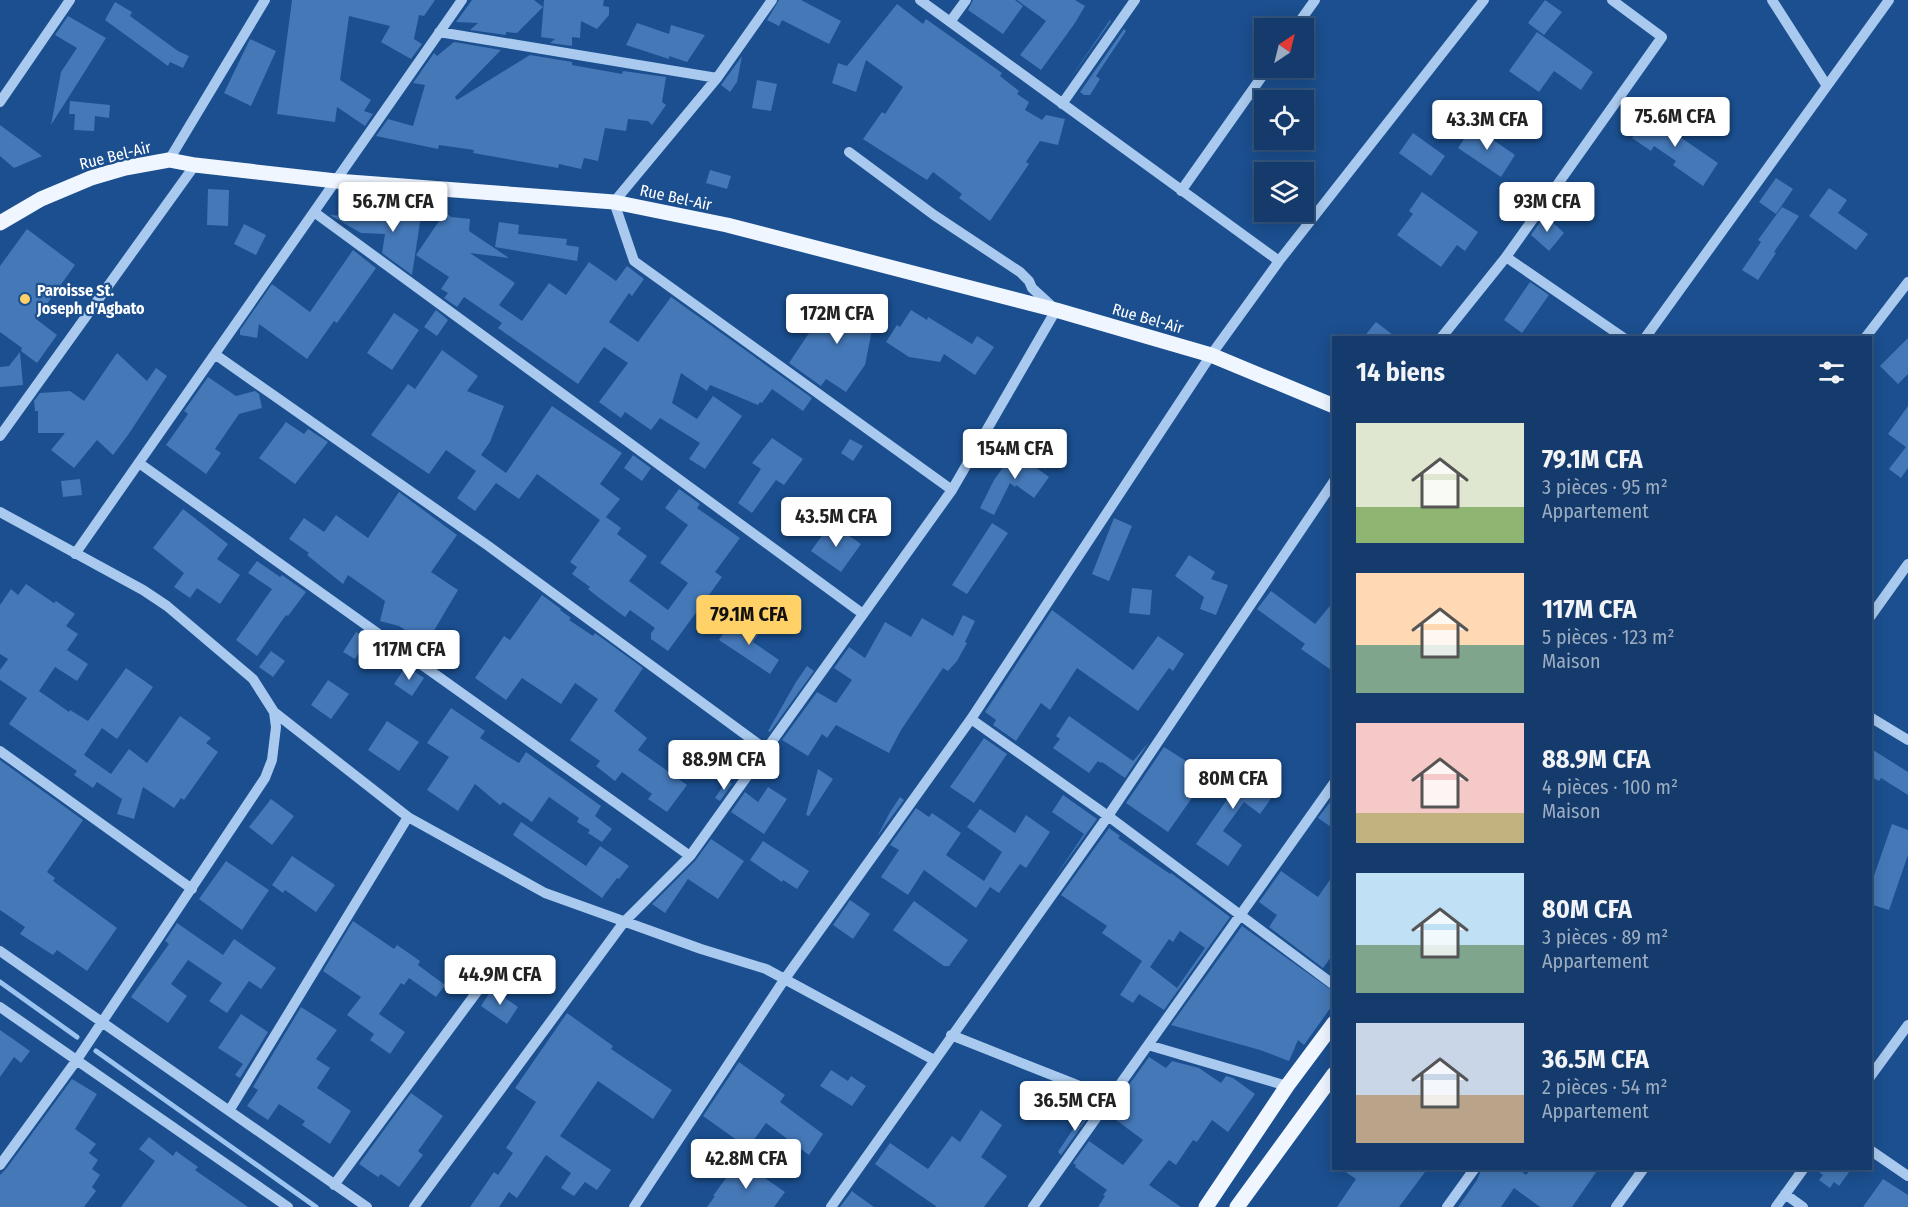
<!DOCTYPE html>
<html lang="fr">
<head>
<meta charset="utf-8">
<style>
  body { margin:0; font-family:"Fira Sans Condensed",sans-serif; background:#1d4271; color:#f1f3f6; height:100vh; display:flex; flex-direction:column; font-size:22px; white-space:nowrap }
  * { box-sizing:border-box; margin:0 }
  p { font-size:20px; color:#9dadc1 }
  .icon { flex:none; width:33px; height:33px; fill:none; stroke:currentColor; stroke-width:2; stroke-linecap:round; stroke-linejoin:round }
  .map { position:relative; flex:1; overflow:hidden }
  .panel { position:absolute; left:1332px; top:336px; width:540px; height:834px; display:flex; flex-direction:column; background:#143b6b; border-radius:0px; box-shadow:0 3px 15px #0003,0 0 0 2px #33557e }
  .panel>* { flex:none }
  .needle { width:39px; rotate:35deg }
  .controls { position:absolute; left:1254px; top:18px; display:grid; gap:12px }
  .controls a { display:grid; place-items:center; width:60px; height:60px; border-radius:0px; background:#143b6b; box-shadow:0 3px 15px #0003,0 0 0 2px #33557e; font-size:30px }
  .price { position:absolute; translate:-50% -51px; padding:0 14px; border-radius:6px; background:#fff; color:#222; font-size:20px; line-height:39px; filter:drop-shadow(0 2px 3px #0008) }
  .price::after { content:''; position:absolute; left:50%; top:36px; width:18px; height:14px; margin-left:-9px; background:inherit; clip-path:polygon(0 0,100% 0,50% 100%) }
  .price.current { background:#ffd166; color:#111 }
  ul { padding:0; list-style:none }
  li { display:flex; align-items:center; gap:18px; height:150px; padding:0 24px }
  li span { display:grid; place-items:center; flex:none; width:168px; height:120px; border-radius:0px; color:#555 }
  li>.icon { margin-inline-start:auto }
  span .icon { width:72px; height:72px; fill:#fffc; stroke-width:1 }
  li b { font-size:26px }
  h2 { display:flex; justify-content:space-between; align-items:center; height:72px; padding:0 24px; font-size:26px }
  .map>svg:first-child { display:block }
  .lines { fill:none; stroke-linecap:round; stroke-linejoin:round }
  .stream { stroke:#9cc4f0; stroke-width:5 }
  .building { fill:#4478b7; fill-rule:evenodd }
  .minor { stroke:#a9c9ee; stroke-width:10 }
  .major { stroke:#f0f6ff; stroke-width:15 }
  .poi-dot { fill:#ffd166; stroke:#1b4f8f; stroke-width:2 }
  .labels { text-anchor:middle; stroke-width:4.5; stroke-linejoin:round; paint-order:stroke }
  .street-label { font-size:16px; fill:#fff; stroke:#1b4f8f }
  .poi-label { font-size:16px; font-weight:bold; fill:#fff; stroke:#1b4f8f; text-anchor:start }
</style>
</head>
<body>
<div class="map">
<svg width="1908" height="1207" viewBox="0 0 1908 1207">
  <rect width="100%" height="100%" fill="#1b4f8f"/>
  <g class="lines">
    <path class="stream" d="M0 982 77 1037
      M96 1051 316 1207"/>
  </g>
  <path class="building" d="M292 0H435L424 16 419 15 414 39 422 44 411 59 381 42 390 26 349 16 340 80 371 100 364 111 373 114 365 126 337 107 335 122 277 114Z
    M472 0H534L543 7 517 33 506 32V35L470 30 478 23 456 22Z
    M544 0H604L603 6 609 7V15L597 29 581 21 580 38 572 37V46L550 43 555 39 541 37Z
    M779 0H801L841 21 829 44 782 20 779 26 767 20Z
    M973 0H1015L1023 6 1003 34 968 10Z
    M1017 0H1075L1085 6 1075 23 1041 70 1020 55 1046 21Z
    M1545 0 1562 12 1544 35 1528 23Z
    M115 2 132 12 130 16 178 51 189 56 183 68 170 62 168 66 105 20Z
    M897 4 923 24 926 19 1002 73 1000 76 1019 91 1017 94 1029 102 1025 110 1042 120 1046 115 1065 119 1058 145 1040 141 1026 162 1029 164 990 221 959 198 962 194 933 172 927 180 863 139 882 112 885 114 903 87 866 60 856 92 832 83 838 63 847 66Z
    M68 16 106 38 51 125 61 72 77 48 55 35Z
    M1110 20 1111 21 1067 83Z
    M637 23 669 34 671 25 705 35 687 62 669 56V59L626 45Z
    M1124 29 1126 31 1096 76 1100 79 1090 95H1084L1080 92Z
    M1537 32 1593 72 1581 90 1554 71 1539 92 1509 71Z
    M250 39 276 51 251 106 224 93Z
    M454 42 501 50 455 97 457 100 530 55 572 62V65L622 74 623 71 666 77 662 102 666 105 652 125 648 121 628 119 626 131 605 128 598 161 584 158 581 169 559 164 558 168 473 153 474 150 439 145 438 149 376 136 388 119 413 126 425 85 413 83 434 53 437 56Z
    M742 56 737 82 730 92 721 85Z
    M757 80 777 84 771 111 752 108Z
    M70 101 110 105 109 118 95 116 94 131 74 130 75 114H69Z
    M1651 111 1670 124 1667 128 1718 163 1703 186 1673 165 1676 161 1654 146 1651 151 1632 138Z
    M0 125 42 156 14 168 0 156Z
    M1473 126 1515 155 1501 177 1458 148Z
    M1413 133 1445 156 1431 176 1399 153Z
    M710 170 731 176 727 189 706 183Z
    M1776 178 1793 189 1776 214 1759 202Z
    M1829 188 1847 200 1838 213 1868 234 1856 250 1809 216Z
    M208 189 229 190 228 226 207 225Z
    M1422 192 1478 232 1465 251 1457 245 1441 267 1397 235 1413 214 1409 211Z
    M393 204 422 209 412 275 382 253 385 234 361 233 330 215 386 219 388 206 392 207Z
    M1782 207 1799 216 1774 252 1776 253 1758 280 1742 270 1761 242 1758 240Z
    M445 212 451 217 470 219 469 231 509 258 470 253 515 283 499 305 522 321 549 283 566 295 589 262 616 281 627 266 644 279 632 296 629 293 609 322 638 342 671 297 812 398 803 411 772 389 762 403 760 402 758 405 710 385 707 391 681 373 672 403 697 419 713 396 742 416 705 469 689 459 700 443 660 418 651 430 625 412 621 418 599 402 628 363 604 347 578 384 498 328 502 323 464 297 457 307 444 298 448 293 441 289 449 277 416 255Z
    M1545 215 1564 233 1549 251 1531 235Z
    M499 222 519 225 518 234 567 239 566 245 579 247 577 261 495 247Z
    M244 224 266 235 256 255 234 244Z
    M27 229 75 265 36 319 57 335 37 363 21 351 22 348 0 332V266Z
    M353 250 376 268 337 323 334 321 307 359 259 324 257 338 240 335V330L272 284 310 312Z
    M1530 282 1549 295 1522 333 1504 320Z
    M831 300 853 315 855 301 877 305 865 365 846 392 826 379 821 386 789 363Z
    M436 310 448 320 437 336 424 327Z
    M911 310 927 320 928 317 972 344 977 336 994 347 975 375 944 354 940 362 909 357 886 342 897 325 900 327Z
    M394 313 419 330 392 370 367 353Z
    M1376 322 1397 338H1363Z
    M1908 338V374L1898 384 1880 366Z
    M442 350 478 376 467 391 504 406 490 442 481 455 506 473 552 406 622 453 600 484 620 499 606 517 621 528 617 534 647 556 629 581 668 610 688 583 660 563 688 525 665 508 679 489 700 504 697 508 740 538 715 572 722 577 668 651 651 639V633L655 628 630 610 625 617 598 597 588 589 590 587 572 574 577 567 570 562 600 520 537 474 519 499 496 483 475 511 457 498 476 471 446 450 429 474 371 435 408 384 415 389Z
    M20 352 23 385 0 387V367L9 366Z
    M117 353 147 381 156 368 167 376 128 435 113 455 97 440 74 468 51 450 65 433H38V411H35L34 401 40 393 70 391 84 401Z
    M208 377 236 396 255 391 259 394 262 408 239 414 215 449 221 453 206 474 166 445 188 414 184 411Z
    M1908 406V468L1901 478 1889 469 1906 447 1888 434Z
    M286 422 304 434 308 429 328 442 295 484 259 458Z
    M772 438 803 459 784 485 776 480 752 513 738 503 761 469 752 463Z
    M850 439 863 446 853 461 841 453Z
    M1017 448 1034 460 1031 464 1049 477 1034 498 1016 485 1015 487 1010 483 994 515 980 508 994 480Z
    M633 455 651 468 642 481 624 468Z
    M80 479 82 495 63 497 61 481Z
    M399 492 457 535 431 572 458 590 426 644 399 626 380 621 385 601 348 575 343 584 307 555 309 553 289 539 304 518 324 532 336 515 368 538Z
    M183 509 228 544 217 559 240 575 220 604 197 588 190 598 174 587 184 573 153 548Z
    M1114 518 1132 526 1109 581 1092 574Z
    M831 523 861 544 841 572 811 551Z
    M992 523 1008 533 967 594 952 585Z
    M1189 555 1215 572 1211 579 1228 585 1216 615 1200 609 1204 597 1175 576Z
    M257 561 280 577 282 575 306 592 288 616 286 615 257 656 236 640 272 589 248 573Z
    M26 584 54 603 56 601 75 614 66 626 78 634 67 650 88 664 77 681 55 667 39 691 69 712 70 710 88 721 126 668 153 687 117 739 102 728 84 755 111 774 129 749 147 763 180 716 211 738 206 743 218 752 184 800 181 798 174 808 143 787 134 819 117 814 122 799 97 782 93 788 74 775 77 771 9 724 27 698 0 680V670L8 659 0 654V605L11 589 18 595Z
    M1132 588 1152 590 1150 615 1129 613Z
    M1271 591 1315 624 1334 601V672L1301 649 1305 644 1257 609Z
    M542 595 561 609 560 610 571 618 569 620 593 636 595 633 643 668 614 711 647 738 638 750 687 785 667 812 648 799 652 794 622 772 615 781 596 766 600 761 570 740 598 699 575 683 561 704 522 678 506 700 475 678 504 636 510 640Z
    M1052 610 1133 670 1158 636 1184 654 1173 671 1169 668 1138 711 1077 668 1050 710 1041 703 1016 741 993 725 996 720 985 712Z
    M963 615 975 621 965 642 967 643 957 661 948 671 943 668 901 730 889 753 836 725 827 738 822 734 808 756 782 740 817 692 836 703 852 680 834 668 849 647 865 658 885 622 911 637 922 618 953 636Z
    M744 621 760 632 753 642 779 660 770 674 719 640 728 626 737 631Z
    M356 632 368 639 355 659 343 652Z
    M271 651 285 661 273 677 259 667Z
    M406 666 424 678 412 696 394 684Z
    M807 666 814 671 770 732 768 731 796 682Z
    M328 680 349 694 331 719 311 705Z
    M451 708 485 731 480 738 512 759 519 763 526 752 601 806 595 816 612 829 602 842 588 833 590 830 577 822 579 818 549 797 532 822 503 802 500 805 475 784 458 811 427 790 449 757 427 743Z
    M1069 716 1133 761 1149 742 1125 778 1102 762 1101 763 1098 761 1089 773 1053 748 1060 739 1056 736Z
    M387 721 419 742 399 771 368 750Z
    M984 738 1007 754 974 803 950 787Z
    M1164 747 1208 775 1168 832 1126 803Z
    M1870 748 1908 772V795L1881 778 1879 781 1870 776Z
    M0 760 83 820 47 872 55 878 53 881 117 928 87 971 57 950 53 955 20 934 25 927 0 910Z
    M1229 760 1275 793 1260 814 1244 802 1223 831 1242 845 1228 866 1196 844 1231 794 1213 781Z
    M818 769 833 779 809 816 806 815Z
    M727 780 732 784 720 801 715 798Z
    M768 787 787 799 764 834 731 812 745 792 758 802Z
    M1063 795 1097 819 1053 880 1084 834 1052 812Z
    M900 797 904 800 877 837 890 812Z
    M1334 797V829L1318 818Z
    M271 799 294 816 272 845 249 827Z
    M916 808 929 817 932 813 961 833 946 855 984 881 1002 852 967 827 980 809 1015 833 1026 815 1050 832 1026 868 1020 864 999 893 990 887 976 908 924 870 908 895 881 877 899 850 890 845Z
    M521 822 586 866 600 846 629 866 619 879 617 878 602 898 513 835Z
    M1892 824 1908 830V855L1889 910 1870 904V887Z
    M1109 828 1120 836 1118 838 1170 874 1171 873 1230 917 1164 1010 1139 994 1133 1003 1120 995 1142 961 1102 933 1107 926 1061 895ZM1180 931 1205 948 1177 988 1150 967 1169 939 1173 942Z
    M711 839 744 861 718 899 688 879 665 913 652 904 695 861Z
    M763 841 809 871 797 889 783 880 782 882 750 860Z
    M292 856 335 885 316 912 285 890 283 893 272 885Z
    M226 861 269 890 242 930 199 899Z
    M1281 871 1318 897 1334 874V953L1323 968 1269 927 1277 915 1259 902Z
    M850 900 870 914 853 939 833 925Z
    M914 901 968 940 949 966H944L893 930Z
    M353 921 394 949 397 945 420 961 418 965 445 985 436 997 409 978 404 985 401 983 379 1014 405 1032 390 1054 370 1040 374 1034 347 1015 361 997 323 971Z
    M177 923 223 955 234 939 276 968 261 989 249 981 227 1013 209 1001 222 983 188 960 171 984 187 996 168 1023 131 997 169 944 165 941Z
    M1242 926 1334 992V1003L1304 1045 1298 1040 1289 1061 1260 1050 1171 1025Z
    M492 989 518 1007 507 1024 481 1006Z
    M301 1007 337 1030 316 1059 330 1068 317 1088 351 1111 330 1144 302 1125 305 1121 279 1104 268 1120 247 1106 258 1090 253 1087Z
    M567 1013 613 1046 611 1049 672 1090 653 1119 598 1081 560 1136 611 1170 597 1190 585 1182 574 1196 561 1188 571 1173 546 1155 517 1198 509 1192 499 1207H470L494 1172 498 1175 513 1153 506 1148 536 1102 515 1088Z
    M241 1014 268 1032 240 1078 235 1075 243 1064 218 1048Z
    M0 1030 30 1051 21 1063 14 1057 0 1077Z
    M1149 1057 1166 1068 1172 1061 1199 1068 1221 1083 1226 1076 1233 1078 1255 1094 1228 1132 1212 1120 1197 1142 1193 1140 1176 1165 1169 1160 1149 1185 1181 1207H1098L1105 1196 1103 1195 1107 1190 1075 1167 1076 1165 1073 1163 1089 1141 1123 1165 1143 1140 1108 1114Z
    M739 1062 785 1095 780 1102 823 1134 809 1155 766 1123 748 1148 703 1116Z
    M831 1070 848 1081 851 1076 866 1086 852 1106 820 1086Z
    M72 1079 97 1094 75 1129 96 1144 89 1153 98 1160 92 1169 100 1175 92 1187 96 1191 84 1207H0V1175L6 1169Z
    M411 1093 443 1116 418 1151 423 1155 399 1187 381 1174 378 1177 359 1164Z
    M1097 1101 1099 1102 1061 1155 1058 1152 1077 1123 1080 1125Z
    M981 1110 1002 1125 981 1157 1007 1176 984 1207H937L875 1164 890 1143 928 1169 952 1136 960 1142Z
    M149 1137 173 1156 176 1151 198 1167 195 1170 248 1207H121L155 1161 139 1149Z
    M739 1160 785 1192 774 1207H707L715 1196H713Z
    M1340 1168H1428L1399 1207H1337L1356 1179Z
    M1482 1168H1517L1526 1175 1532 1168H1599L1572 1207H1540L1514 1188 1501 1207H1458L1477 1180Z
    M1814 1168H1852L1839 1186 1834 1182 1830 1188 1819 1180 1823 1175Z
    M1883 1179 1908 1195V1207H1863Z
    M852 1191 857 1195 874 1207H840Z"/>
  <g class="lines">
    <path class="minor" d="M772 0 717 78 614 202 634 261 952 490
      M920 0 1279 261
      M1772 0 1827 86
      M950 22 966 0
      M1295 28 1315 0
      M439 32 717 78
      M0 102 70 0
      M1062 104 1135 0
      M169 160 265 0
      M1181 191 1268 68
      M314 212 863 614
      M1506 257 1624 338
      M1441 338 1506 257 1662 37 1612 0
      M1645 338 1889 0
      M1865 338 1908 282
      M216 355 487 545 765 749
      M0 436 195 165
      M139 463 690 856
      M0 512 143 590 167 606 253 679 274 712 276 727 272 760 265 778 76 1061 0 1165
      M75 554 462 0
      M1870 617 1908 564
      M274 712 408 817 545 893 701 949 766 969 934 1060
      M1870 717 1908 740
      M971 719 1108 816 1334 985
      M0 751 192 889
      M0 951 367 1207
      M0 1007 288 1207
      M951 1035 1110 1098
      M1148 1045 1287 1086
      M1870 1077 1908 1025
      M229 1111 408 817
      M1870 1150 1908 1176
      M334 1185 499 962
      M1785 1194 1803 1207
      M414 1207 624 922 690 856 952 490 1056 310 1032 288 1029 281 1020 272 934 215 849 152
      M634 1207 784 980 971 719 1211 355 1279 261 1484 0
      M831 1207 1108 816 1334 481
      M1033 1207 1334 783
      M1447 1207 1475 1168
      M1616 1207 1644 1168
      M1776 1207 1804 1168"/>
    <path class="major" d="M0 223 41 199 91 178 125 168 169 160 195 165 336 181 614 202 727 225 1056 310 1211 355 1334 406
      M1206 1207 1287 1086 1334 1023
      M1237 1207 1334 1074"/>
  </g>
  <circle class="poi-dot" cx="25" cy="299" r="6"/>
  <g class="labels">
    <g class="street-label">
      <text transform="translate(115 155) rotate(-14)" y="6">Rue Bel-Air</text>
      <text transform="translate(676 197) rotate(12)" y="6">Rue Bel-Air</text>
      <text transform="translate(1148 318) rotate(16)" y="6">Rue Bel-Air</text>
    </g>
    <g class="poi-label">
      <text x="37" y="296">Paroisse St.<tspan x="37" dy="18">Joseph d'Agbato</tspan></text>
    </g>
  </g>
</svg>
<div class="controls">
<a><svg class="needle" viewBox="-14 -14 28 28"><path d="M0-13l5 13h-10z" fill="#e53935"/><path d="M0 13l5-13h-10z" fill="#9dadc1"/></svg></a>
<a><svg class="icon" aria-label="locate" viewBox="0 0 24 24"><circle cx="12" cy="12" r="6"/><path d="M12 2v4M12 18v4M2 12h4M18 12h4"/></svg></a>
<a><svg class="icon" aria-label="layers" viewBox="0 0 24 24"><path d="M12 4l9 5-9 5-9-5zM3 14l9 5 9-5"/></svg></a>
</div>
<b class="price" style="left:1675px;top:148px">75.6M CFA</b>
<b class="price" style="left:1487px;top:151px">43.3M CFA</b>
<b class="price" style="left:393px;top:233px">56.7M CFA</b>
<b class="price" style="left:1547px;top:233px">93M CFA</b>
<b class="price" style="left:837px;top:345px">172M CFA</b>
<b class="price" style="left:1015px;top:480px">154M CFA</b>
<b class="price" style="left:836px;top:548px">43.5M CFA</b>
<b class="price current" style="left:749px;top:646px">79.1M CFA</b>
<b class="price" style="left:409px;top:681px">117M CFA</b>
<b class="price" style="left:724px;top:791px">88.9M CFA</b>
<b class="price" style="left:1233px;top:810px">80M CFA</b>
<b class="price" style="left:500px;top:1006px">44.9M CFA</b>
<b class="price" style="left:1075px;top:1132px">36.5M CFA</b>
<b class="price" style="left:746px;top:1190px">42.8M CFA</b>
<section class="panel">
<h2>14 biens<svg class="icon" aria-label="filters" viewBox="0 0 24 24"><path d="M4 7h16M4 17h16"/><circle cx="9" cy="7" r="2"/><circle cx="15" cy="17" r="2"/></svg></h2>
<ul>
<li><span style="background:linear-gradient(#dfe7d0 70%,#8fb573 0)"><svg class="icon" aria-label="home" viewBox="0 0 24 24"><path d="M3 11l9-7 9 7M6 9v11h12V9"/></svg></span><div><b>79.1M CFA</b><p>3 pièces · 95 m²</p><p>Appartement</p></div></li>
<li><span style="background:linear-gradient(#ffd9b3 60%,#7fa58c 0)"><svg class="icon" aria-label="home" viewBox="0 0 24 24"><path d="M3 11l9-7 9 7M6 9v11h12V9"/></svg></span><div><b>117M CFA</b><p>5 pièces · 123 m²</p><p>Maison</p></div></li>
<li><span style="background:linear-gradient(#f6c9c9 75%,#c2b280 0)"><svg class="icon" aria-label="home" viewBox="0 0 24 24"><path d="M3 11l9-7 9 7M6 9v11h12V9"/></svg></span><div><b>88.9M CFA</b><p>4 pièces · 100 m²</p><p>Maison</p></div></li>
<li><span style="background:linear-gradient(#bfe0f5 60%,#7fa58c 0)"><svg class="icon" aria-label="home" viewBox="0 0 24 24"><path d="M3 11l9-7 9 7M6 9v11h12V9"/></svg></span><div><b>80M CFA</b><p>3 pièces · 89 m²</p><p>Appartement</p></div></li>
<li><span style="background:linear-gradient(#c9d6e8 60%,#b9a48a 0)"><svg class="icon" aria-label="home" viewBox="0 0 24 24"><path d="M3 11l9-7 9 7M6 9v11h12V9"/></svg></span><div><b>36.5M CFA</b><p>2 pièces · 54 m²</p><p>Appartement</p></div></li>
</ul>
</section>
</div>
</body>
</html>
